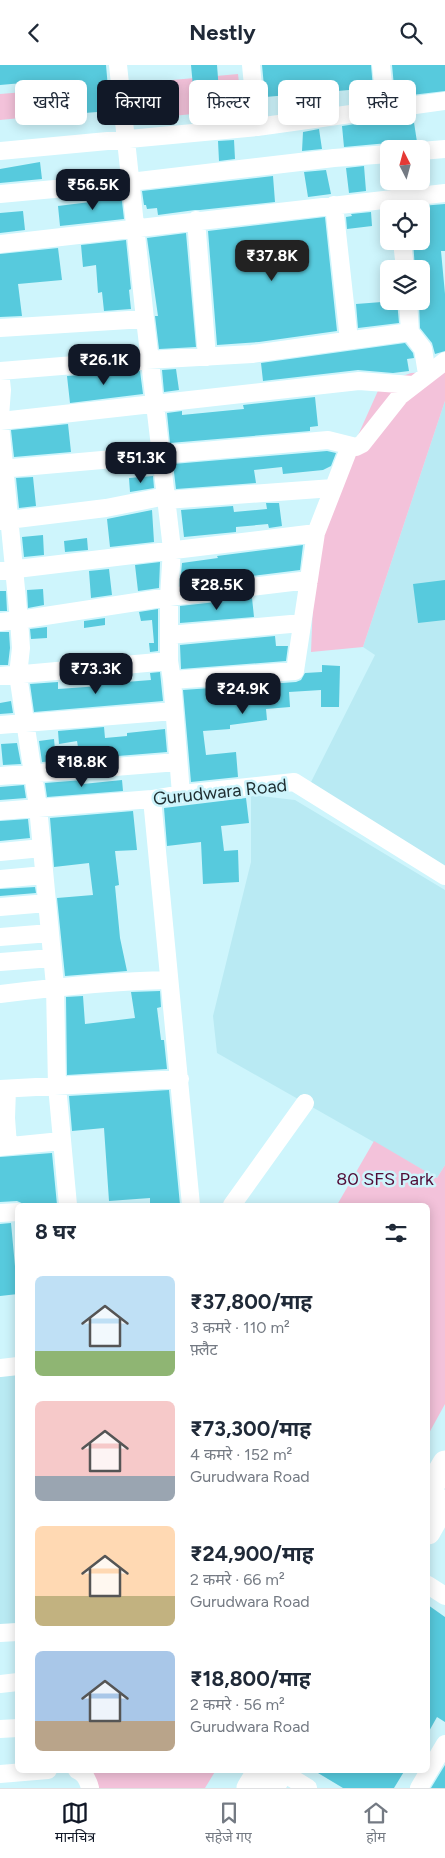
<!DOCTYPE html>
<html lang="hi">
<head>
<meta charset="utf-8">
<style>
  body { margin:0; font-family:Figtree,"Noto Sans Devanagari",sans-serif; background:#f6f6f7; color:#1f2937; height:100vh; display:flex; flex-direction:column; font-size:19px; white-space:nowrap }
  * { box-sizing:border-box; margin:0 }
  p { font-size:16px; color:#747a83 }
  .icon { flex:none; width:28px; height:28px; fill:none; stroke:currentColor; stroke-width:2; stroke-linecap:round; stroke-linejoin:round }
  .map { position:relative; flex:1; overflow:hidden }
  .details { position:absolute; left:15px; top:1138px; width:415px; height:570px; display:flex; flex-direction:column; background:#fff; border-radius:8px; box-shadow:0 2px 12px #0003 }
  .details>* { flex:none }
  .top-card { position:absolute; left:15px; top:15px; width:415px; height:45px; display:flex; gap:10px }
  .needle { width:32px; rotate:354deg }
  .buttons { position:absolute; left:380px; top:75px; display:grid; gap:10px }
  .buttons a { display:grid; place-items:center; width:50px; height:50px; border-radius:8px; background:#fff; box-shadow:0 2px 12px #0003; font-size:25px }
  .price { position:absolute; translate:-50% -42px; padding:0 11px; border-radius:10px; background:#111827; color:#fff; font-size:16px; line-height:32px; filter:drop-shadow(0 1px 2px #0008) }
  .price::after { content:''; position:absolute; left:50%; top:30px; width:15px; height:11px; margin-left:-8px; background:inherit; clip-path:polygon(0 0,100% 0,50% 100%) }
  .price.on { background:#222; color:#fff }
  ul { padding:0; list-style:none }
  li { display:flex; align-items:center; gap:15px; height:125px; padding:0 20px }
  li span { display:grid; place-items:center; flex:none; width:140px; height:100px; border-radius:8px; color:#555 }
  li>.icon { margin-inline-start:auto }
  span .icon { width:60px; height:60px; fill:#fffc; stroke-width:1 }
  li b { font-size:21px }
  h2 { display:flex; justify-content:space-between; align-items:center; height:60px; padding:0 20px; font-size:21px }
  .tag { padding:0 18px; border-radius:8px; background:#fff; box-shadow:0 2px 12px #0003; font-size:18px; line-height:45px }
  .tag.on { background:#111827; color:#fff }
  header { display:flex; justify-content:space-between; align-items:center; height:65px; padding:0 20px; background:#fff; font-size:22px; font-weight:700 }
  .dock { display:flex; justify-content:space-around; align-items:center; height:70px; border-top:1px solid #e0e1e3; background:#fff; font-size:14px; color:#747a83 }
  .dock a { display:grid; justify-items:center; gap:2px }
  .dock .on { color:#111827 }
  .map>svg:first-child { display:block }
  .built { fill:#b9eaf3 }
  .green { fill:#f3c2da }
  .building { fill:#57cadd }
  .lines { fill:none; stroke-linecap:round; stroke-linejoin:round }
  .minor { stroke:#fff; stroke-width:18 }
  .secondary { stroke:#fff; stroke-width:25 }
  .labels { text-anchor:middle; stroke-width:5; stroke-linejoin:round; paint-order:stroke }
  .street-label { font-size:18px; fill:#1f2e31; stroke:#cef5fc }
  .park-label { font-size:18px; fill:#500b36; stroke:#cef5fc }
</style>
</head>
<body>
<header><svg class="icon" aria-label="back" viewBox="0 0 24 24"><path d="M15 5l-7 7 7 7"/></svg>Nestly<svg class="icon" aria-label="search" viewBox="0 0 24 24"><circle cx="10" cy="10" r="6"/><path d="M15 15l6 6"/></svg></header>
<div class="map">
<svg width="445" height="1723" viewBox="0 0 445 1723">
  <rect width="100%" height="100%" fill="#cef5fc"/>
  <path class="built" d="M445 336V802L310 719 375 590 363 582Z
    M251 730 295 735 445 825V1100L437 1113 217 988 213 951 251 797Z
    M17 1297V1558L0 1560V1299Z"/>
  <path class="green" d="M238 9 242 44 133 55 129 19Z
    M49 25 51 50 0 55V29Z
    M445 306V336L363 582 311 587 316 464 381 319 411 308Z
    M374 1076 437 1113 445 1100V1339L428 1370V1140H337Z
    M91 1705H216L205 1723H94Z"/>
  <path class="building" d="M0 0H106L110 46 59 50 56 15 0 20Z
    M191 0H217L221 52 196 54Z
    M262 0H371L373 23 265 32Z
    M392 0H445V26L395 32Z
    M413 51 417 77 411 82 398 84 394 80 388 78 344 82 342 61Z
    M319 64 322 84 302 86 303 67Z
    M234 75 235 94 219 96 218 76Z
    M40 97 42 114 0 118V104Z
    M364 101 366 126 349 128 346 103Z
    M326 105 331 129 308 132 304 107Z
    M273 111 275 137 200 145H195L158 150 157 143 147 144 146 140H144L142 126Z
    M121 128 124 154 60 161 58 141 98 136V131Z
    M445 139V186H441L445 229V286L435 289 432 278 420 263 419 236H421V204H415L413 176H421V141Z
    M23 146 25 165 0 168V148Z
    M371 147 372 161 347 164 346 152 352 151 351 149Z
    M325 152 337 266 259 277 217 280 208 166Z
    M186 168 196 282 159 284 155 251H158L147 173Z
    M126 175 131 224 129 225 131 244 104 246 102 227 98 228 96 200 83 202 81 180Z
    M58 183 62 215 18 219 22 251 0 252V189Z
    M395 236H397L399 258 358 263 356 239Z
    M405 278 413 288 414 293 407 294 409 306 393 308 358 305 263 316 261 298Z
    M176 304 179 325 164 327 162 305Z
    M140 306 143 329 70 338 67 311Z
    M315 332 318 361 310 362V366L170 378 167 348 182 346V350L233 345 244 344 243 340Z
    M68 359 71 387 14 392 11 365Z
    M327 386 336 388 331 401 323 405 283 409 282 402 254 405 256 418 176 424 173 399Z
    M153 411 154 423 130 427 129 413Z
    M33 412 36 441 19 443 16 413Z
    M266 438H279L282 461 269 463 268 459 236 462V467L184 472 181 445 233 441 234 447 267 444Z
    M152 445 154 477 110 482 107 454Z
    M43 470 44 490 24 492 22 472Z
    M87 473 88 485 65 487 64 476Z
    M303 480 300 505 180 520 182 498 218 493 217 491Z
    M160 497 159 523 138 526 135 500Z
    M109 504 112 530 91 533 89 506Z
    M445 515V555L418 558 413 519Z
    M43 524 44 540 28 543 27 525Z
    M0 526H6L7 546H0Z
    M252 533 254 552 180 558V541Z
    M158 544V586L150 587 149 578H154L152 555 141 556 139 547Z
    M105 553V560L84 563V556Z
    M47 562V573L31 574 30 564Z
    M0 567H9L10 583 8 600H0Z
    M275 571 276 581H288L286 596 181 604 180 580Z
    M322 600 340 601 339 642H321V625L289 627 290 642 266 644 267 655 230 660V664L203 666 206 690 236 687 238 712 191 717 183 625 296 617 301 615 305 608 322 607Z
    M160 607 163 636 34 647 30 619 58 617V624L100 621V619L151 615 150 608Z
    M11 636 13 648 0 649V638Z
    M104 662 105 673 127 671V668L165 664 167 687 118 691 117 688 80 694 77 676 59 679 58 666Z
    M54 674 56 696 42 697 39 676Z
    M17 678 21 699 3 700 1 679Z
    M83 715V719L122 715 123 726 47 732 45 718Z
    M24 720 26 733 0 735V722Z
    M246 733 249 758 221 761 224 786 238 785 239 817 203 819 201 777 167 781 164 743Z
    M133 746 137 785 115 786 119 820 115 821 120 873 127 906 65 911 57 833 93 830 89 798 54 802 50 753Z
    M28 754 30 773 0 776V756Z
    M35 822 36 828 0 831V824Z
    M160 926 161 942 157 943 161 975H164L167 1004 67 1010 66 932 83 931 85 959 135 953 131 927Z
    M169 1025 180 1140H150V1133L109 1136 104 1063 72 1066 69 1031Z
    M52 1088 57 1140H26L17 1136 0 1137V1092Z
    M11 1158 16 1212H18V1229L0 1231V1159Z
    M428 1540 445 1552V1657L437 1652 428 1668Z
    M445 1700V1723H431Z
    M313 1705H405L394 1723H343Z"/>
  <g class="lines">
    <path class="minor" d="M118 0 145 254 172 484 169 532V596L172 615 181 729
      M251 0 257 62
      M381 0 386 45
      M0 86 257 62 445 36
      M421 86 445 84
      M0 129 130 117 334 93 389 89
      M334 140 349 275
      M196 155 207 292
      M402 176 405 204
      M0 179 445 128
      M0 263 145 254
      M410 267 423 284 427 309
      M0 306 111 297 252 289 410 267 408 236
      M0 306 2 325 0 351
      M0 356 359 316 412 320
      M0 359 19 555 21 583 18 610 38 742 55 921 57 1021 68 1140
      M0 404 328 375 356 382 362 379 400 331 445 296
      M166 435 333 423
      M0 456 106 443 166 431
      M0 506 316 468
      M0 557 19 555 169 532 309 515
      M169 570 302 558
      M0 611 169 596
      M172 615 295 606 316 468 350 381
      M0 660 174 646
      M0 711 178 697
      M152 734 191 1140
      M0 746 152 734 181 729 294 717 445 811
      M0 787 42 783
      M0 814 44 810
      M0 842 47 838
      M0 872 50 868
      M0 897 52 893
      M0 929C57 922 113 916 169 915
      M0 1024 180 1014
      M7 1024 6 1053 8 1081
      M0 1082 61 1076
      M232 1140 305 1038
      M0 1148 18 1147
      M0 1303 18 1301
      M428 1520 445 1531
      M0 1568 18 1567
      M0 1619 18 1617
      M0 1664 18 1663
      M77 1705C85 1708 88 1715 90 1723
      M282 1707 308 1723
      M0 1709 48 1705
      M419 1723 445 1679"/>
    <path class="secondary" d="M428 1427 445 1398
      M428 1467 445 1437
      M249 1723 260 1705
      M271 1723 283 1705"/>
  </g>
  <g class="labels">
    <g class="street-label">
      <text transform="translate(220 727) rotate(-6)" y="6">Gurudwara Road</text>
    </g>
    <g class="park-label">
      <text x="385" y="1120">80 SFS Park</text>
    </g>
  </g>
</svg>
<div class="buttons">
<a><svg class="needle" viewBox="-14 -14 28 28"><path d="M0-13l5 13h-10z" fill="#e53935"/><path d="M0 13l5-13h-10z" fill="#747a83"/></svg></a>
<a><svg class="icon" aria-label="locate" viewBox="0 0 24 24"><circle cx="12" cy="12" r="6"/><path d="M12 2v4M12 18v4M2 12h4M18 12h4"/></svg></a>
<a><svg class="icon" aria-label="layers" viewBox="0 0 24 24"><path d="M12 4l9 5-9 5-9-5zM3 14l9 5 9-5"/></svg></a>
</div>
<b class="price" style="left:93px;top:146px">₹56.5K</b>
<b class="price on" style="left:272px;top:217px">₹37.8K</b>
<b class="price" style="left:104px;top:321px">₹26.1K</b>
<b class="price" style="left:141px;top:419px">₹51.3K</b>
<b class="price" style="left:217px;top:546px">₹28.5K</b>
<b class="price" style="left:96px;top:630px">₹73.3K</b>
<b class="price" style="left:243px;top:650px">₹24.9K</b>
<b class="price" style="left:82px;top:723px">₹18.8K</b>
<div class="top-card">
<a class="tag">खरीदें</a>
<a class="tag on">किराया</a>
<a class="tag">फ़िल्टर</a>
<a class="tag">नया</a>
<a class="tag">फ़्लैट</a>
</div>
<section class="details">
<h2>8 घर<svg class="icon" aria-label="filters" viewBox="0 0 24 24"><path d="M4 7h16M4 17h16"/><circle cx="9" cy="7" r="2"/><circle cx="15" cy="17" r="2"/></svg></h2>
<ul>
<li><span style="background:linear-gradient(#bfe0f5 75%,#8fb573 0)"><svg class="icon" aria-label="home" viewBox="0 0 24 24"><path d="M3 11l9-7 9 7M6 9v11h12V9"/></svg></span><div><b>₹37,800/माह</b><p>3 कमरे · 110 m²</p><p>फ़्लैट</p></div></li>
<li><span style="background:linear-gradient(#f6c9c9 75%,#9aa5b1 0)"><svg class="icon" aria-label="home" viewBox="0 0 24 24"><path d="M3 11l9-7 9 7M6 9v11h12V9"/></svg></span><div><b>₹73,300/माह</b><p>4 कमरे · 152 m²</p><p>Gurudwara Road</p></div></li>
<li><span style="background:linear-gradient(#ffd9b3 70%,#c2b280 0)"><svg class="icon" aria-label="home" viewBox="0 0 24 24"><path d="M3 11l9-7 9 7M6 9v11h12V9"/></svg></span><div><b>₹24,900/माह</b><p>2 कमरे · 66 m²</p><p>Gurudwara Road</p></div></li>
<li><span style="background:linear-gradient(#a9c7e8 70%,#b9a48a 0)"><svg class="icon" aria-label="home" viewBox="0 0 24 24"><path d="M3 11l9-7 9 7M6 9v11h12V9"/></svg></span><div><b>₹18,800/माह</b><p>2 कमरे · 56 m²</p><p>Gurudwara Road</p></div></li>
</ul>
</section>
</div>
<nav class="dock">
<a class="on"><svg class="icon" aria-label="map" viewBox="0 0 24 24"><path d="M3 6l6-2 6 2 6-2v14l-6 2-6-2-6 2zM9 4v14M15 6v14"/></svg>मानचित्र</a>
<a><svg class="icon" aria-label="saved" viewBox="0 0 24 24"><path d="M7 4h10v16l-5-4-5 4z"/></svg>सहेजे गए</a>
<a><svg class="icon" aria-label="home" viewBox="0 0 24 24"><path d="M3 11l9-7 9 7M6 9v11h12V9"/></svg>होम</a>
</nav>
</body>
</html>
